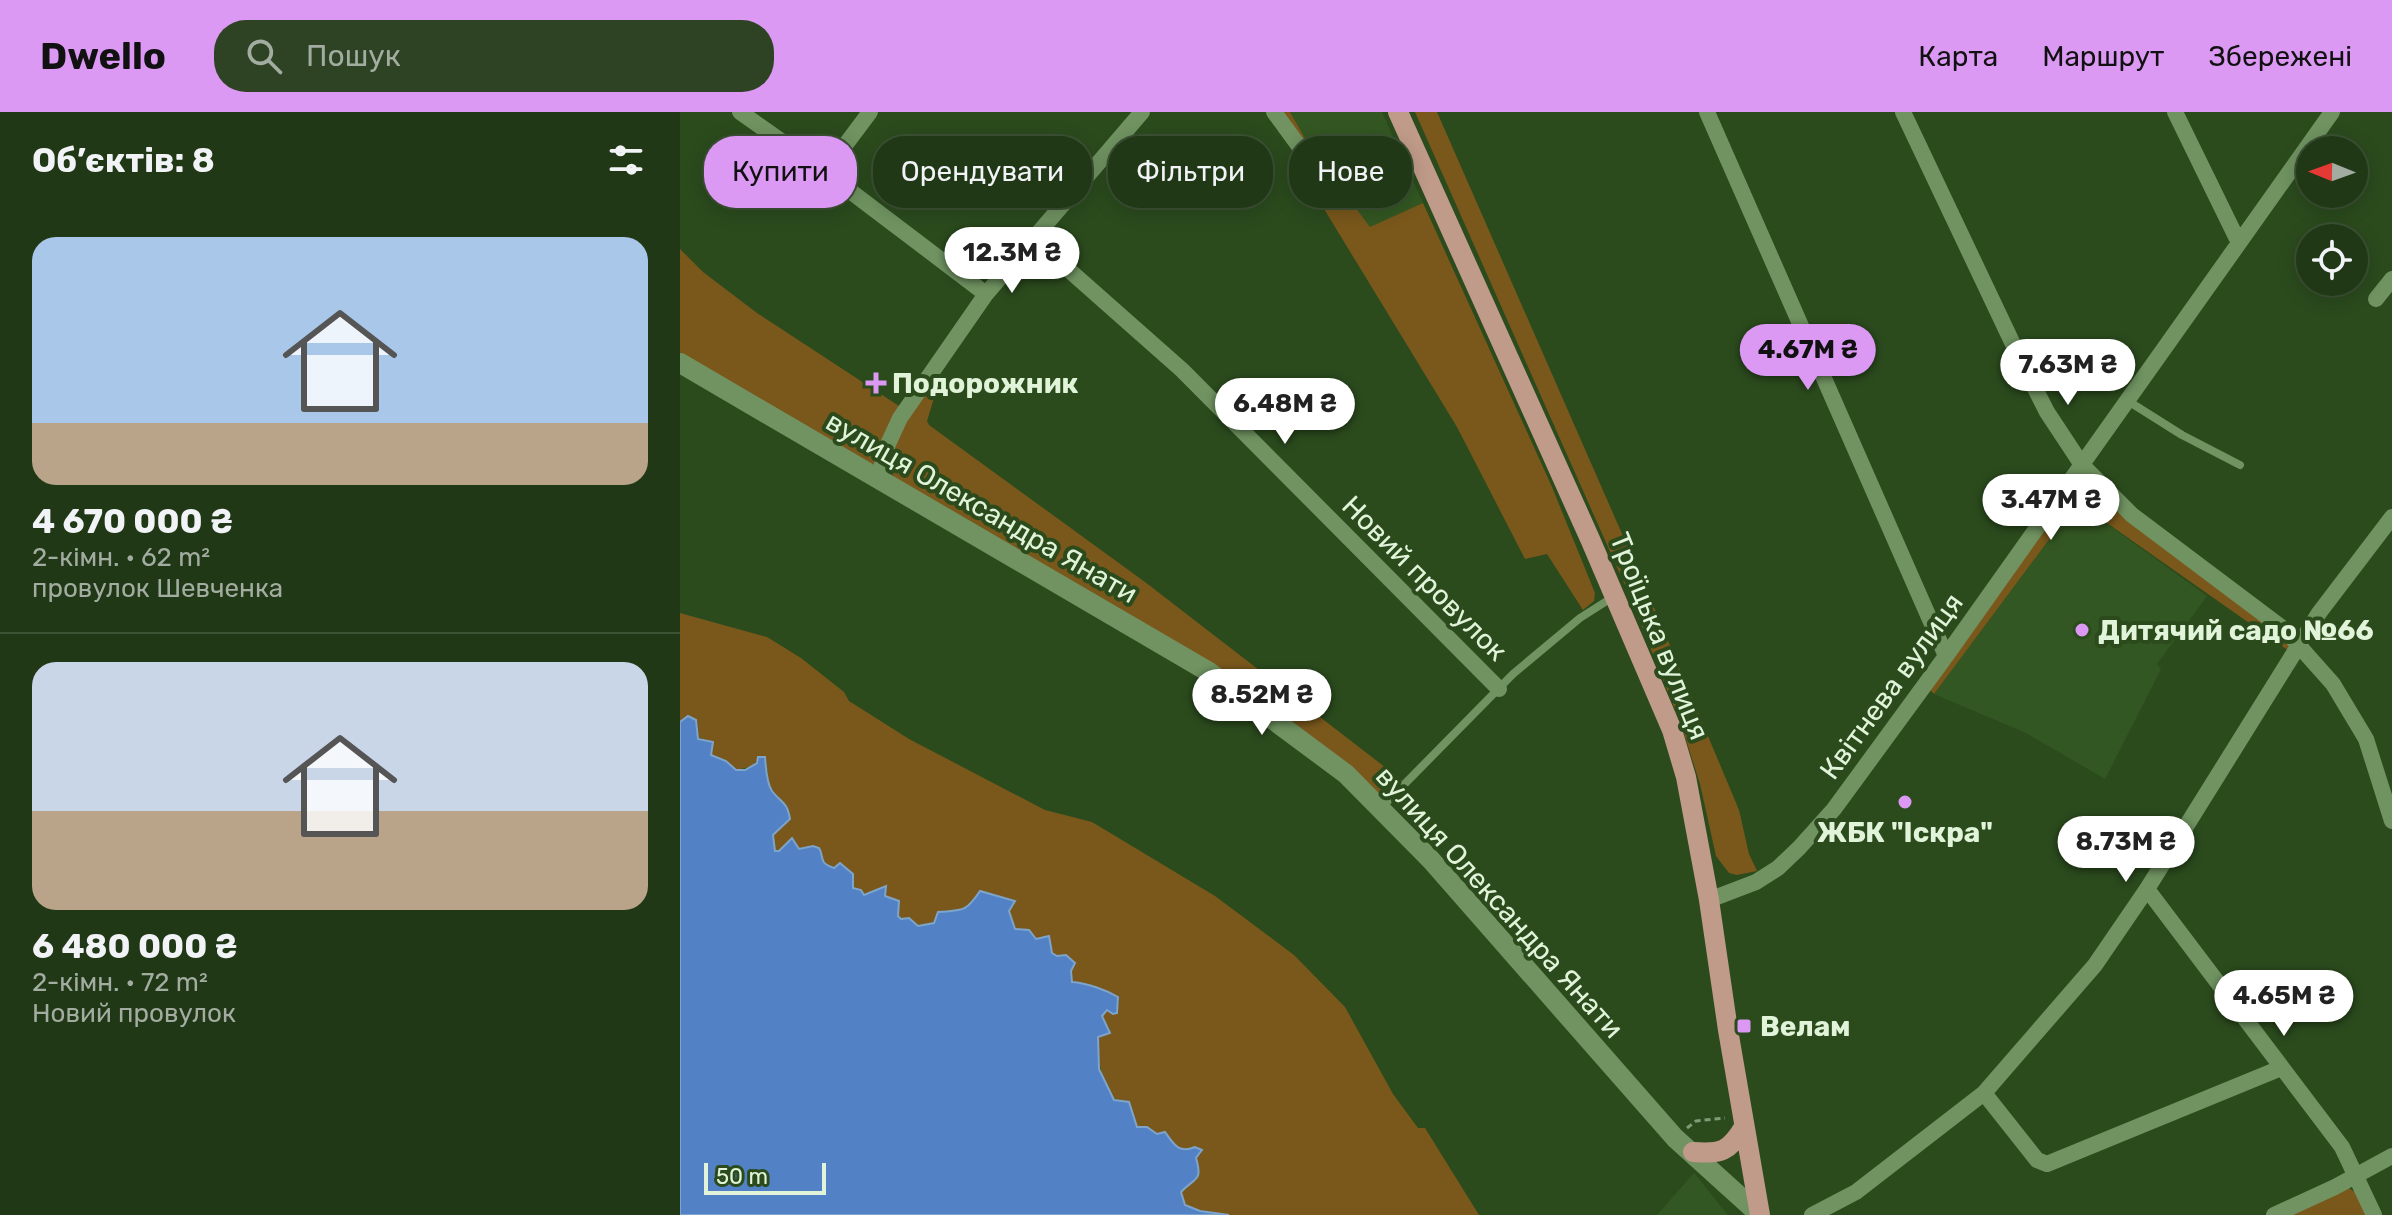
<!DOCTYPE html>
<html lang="uk">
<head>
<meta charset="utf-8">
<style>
  body { margin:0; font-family:Rubik,sans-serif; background:#2d4323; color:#f1f3f6; height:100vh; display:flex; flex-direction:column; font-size:30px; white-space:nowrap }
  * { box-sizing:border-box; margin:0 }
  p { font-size:26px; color:#a2aca1 }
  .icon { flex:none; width:44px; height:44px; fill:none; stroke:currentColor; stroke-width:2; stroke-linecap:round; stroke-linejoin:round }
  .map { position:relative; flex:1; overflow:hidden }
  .drawer { display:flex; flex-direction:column; background:#203816; width:680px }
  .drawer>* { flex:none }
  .banner { position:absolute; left:24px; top:24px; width:760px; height:72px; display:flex; gap:16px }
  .needle { width:52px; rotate:271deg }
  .tools { position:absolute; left:1616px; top:24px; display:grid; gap:16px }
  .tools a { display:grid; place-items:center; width:72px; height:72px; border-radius:50%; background:#203816; box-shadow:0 4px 20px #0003,0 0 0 2px #3d5235; font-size:40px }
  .scale { position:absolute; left:24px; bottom:20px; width:122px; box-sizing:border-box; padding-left:8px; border:4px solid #e1f4da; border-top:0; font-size:22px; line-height:28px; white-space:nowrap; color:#e1f4da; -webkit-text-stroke:6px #2b4b1d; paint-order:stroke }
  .price { position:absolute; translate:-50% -68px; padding:0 18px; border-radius:28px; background:#fff; color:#222; font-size:26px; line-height:52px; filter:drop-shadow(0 2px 4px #0008) }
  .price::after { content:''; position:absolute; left:50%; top:48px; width:24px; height:18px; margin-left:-12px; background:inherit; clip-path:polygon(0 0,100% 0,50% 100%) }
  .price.on { background:#dc99f4; color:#111 }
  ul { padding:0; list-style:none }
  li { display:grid; align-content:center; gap:16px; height:424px; padding:0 32px }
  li+li { border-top:2px solid #3d5235 }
  li span { display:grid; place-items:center; height:248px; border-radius:24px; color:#555 }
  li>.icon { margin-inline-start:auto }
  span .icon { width:144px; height:144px; fill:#fffc; stroke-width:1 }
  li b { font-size:34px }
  h2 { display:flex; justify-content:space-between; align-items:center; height:96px; padding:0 32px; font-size:34px }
  .pill { padding:0 28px; border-radius:32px; background:#203816; box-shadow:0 4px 20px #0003,0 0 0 2px #3d5235; font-size:28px; line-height:72px }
  .pill.on { background:#dc99f4; color:#111 }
  header { display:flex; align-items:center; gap:48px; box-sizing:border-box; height:112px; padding:0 40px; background:#dc99f4; color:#111 }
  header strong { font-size:38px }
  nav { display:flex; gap:44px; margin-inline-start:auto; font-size:28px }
  .search { width:560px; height:72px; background:#2d4323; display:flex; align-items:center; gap:20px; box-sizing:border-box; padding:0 28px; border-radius:32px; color:#a2aca1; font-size:30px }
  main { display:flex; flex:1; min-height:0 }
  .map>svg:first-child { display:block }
  .built { fill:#335722 }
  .green { fill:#7a581c }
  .water { fill:#5282c5; stroke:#7da4cb; stroke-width:2 }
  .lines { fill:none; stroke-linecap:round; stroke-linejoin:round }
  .path { stroke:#819b77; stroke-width:3; stroke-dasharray:6 4; stroke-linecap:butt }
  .lane { stroke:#709361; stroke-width:8 }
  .street { stroke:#709361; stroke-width:16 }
  .secondary { stroke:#709361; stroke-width:20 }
  .primary { stroke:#c09b89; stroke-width:20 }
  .poi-dot { fill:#dc99f4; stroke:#2b4b1d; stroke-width:3 }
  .labels { text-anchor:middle; stroke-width:8; stroke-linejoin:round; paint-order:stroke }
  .poi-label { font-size:28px; font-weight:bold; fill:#e1f4da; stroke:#2b4b1d; text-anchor:start }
  .street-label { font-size:28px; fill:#e1f4da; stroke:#2b4b1d }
</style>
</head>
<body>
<header>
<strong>Dwello</strong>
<div class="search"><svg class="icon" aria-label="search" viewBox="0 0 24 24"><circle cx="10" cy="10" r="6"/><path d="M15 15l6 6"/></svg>Пошук</div>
<nav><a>Карта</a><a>Маршрут</a><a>Збережені</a></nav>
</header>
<main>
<section class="drawer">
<h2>Об’єктів: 8<svg class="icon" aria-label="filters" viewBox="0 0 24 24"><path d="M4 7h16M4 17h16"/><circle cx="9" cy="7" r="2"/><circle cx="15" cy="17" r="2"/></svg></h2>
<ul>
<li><span style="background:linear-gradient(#a9c7e8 75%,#b9a48a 0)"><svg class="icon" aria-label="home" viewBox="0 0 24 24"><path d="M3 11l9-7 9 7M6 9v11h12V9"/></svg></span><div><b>4 670 000 ₴</b><p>2-кімн. · 62 m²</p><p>провулок Шевченка</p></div></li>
<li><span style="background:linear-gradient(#c9d6e8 60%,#b9a48a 0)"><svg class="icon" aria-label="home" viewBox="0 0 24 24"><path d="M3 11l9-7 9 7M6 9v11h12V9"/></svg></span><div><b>6 480 000 ₴</b><p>2-кімн. · 72 m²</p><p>Новий провулок</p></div></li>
</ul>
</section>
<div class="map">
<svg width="1712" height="1103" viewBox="0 0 1712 1103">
  <rect width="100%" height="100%" fill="#2b4b1d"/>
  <path class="built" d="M610 0H702L743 91 690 116 630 35Z
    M1397 390 1527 484 1477 552 1481 557 1425 667 1346 621 1254 582Z
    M1014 1061 1048 1103H977Z"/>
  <path class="green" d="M598 0H610L630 35 690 115 743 91 872 375 915 481 914 489 903 498 867 442 845 447 777 315 616 51 627 41Z
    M735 0H757L968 481 1059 698 1069 742 1077 759 1057 763 1049 761 1036 744 1020 672 1002 615 948 480Z
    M0 137 23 160 77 201 219 294 194 352H185L0 244Z
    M248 279 254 286 247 309 249 313 465 470 723 669 706 684 698 681 215 368 208 352 223 308Z
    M1401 366 1406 367 1602 522 1610 535 1609 539 1397 390 1254 582 1250 578Z
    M0 501 87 525 121 546 164 580 169 589 229 627 365 698 412 710 535 784 614 843 665 895 713 982 738 1016H745L799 1103H549C537 1102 499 1099 501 1082 501 1075 514 1062 519 1056L516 1046 521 1042 515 1035C497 1042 494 1030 483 1020L477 1022 464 1015H457C451 1003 442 995 434 986 420 968 418 947 418 925L428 922 430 918 422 904 424 900 436 897 439 889C432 881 429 884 420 879 410 875 405 871 392 870L391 859 395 851 386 843 377 844 372 841 369 824 356 827 349 818 335 817 329 799 334 793 333 788 310 783 282 800H258L254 811 238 814 218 804 219 790 205 784 202 776 185 783 181 778 173 776V762C158 752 142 759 139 736L133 734 119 737 112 726 99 739H95L93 723 110 707C108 693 102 690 93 679 87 671 87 657 86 647L79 645 73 654 57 658 46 649 31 643 28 629 17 625C19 613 18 610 8 604L0 610Z
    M1669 1076 1676 1081 1686 1103H1607Z"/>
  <path class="water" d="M8 604 16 608 18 627 33 630 31 643 46 649 56 658H65L77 651 78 645H85C86 655 86 670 92 679 102 692 107 689 110 707L93 723 95 739H99L112 726 119 737 133 734 139 736C145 745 137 750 154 756L160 751 173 762V776L181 778 184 783 206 774 205 784 219 789 218 804 221 807 229 806 238 814 254 811 258 800C283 798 285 801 300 779L335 789 329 799 335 817 349 818 356 827 369 824 372 841 377 844 386 843 395 851 391 859 392 870C407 871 426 878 438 885L437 901 433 902 427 898 422 904 430 921 418 925 419 957 434 988 449 990 457 1015H467L477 1022 485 1020C494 1032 498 1042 515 1035L522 1038 516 1046C523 1070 515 1065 501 1080L505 1093 520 1099 549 1103H0V610Z"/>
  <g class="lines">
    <path class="path" d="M1007 1016 1016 1009 1045 1006"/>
    <path class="lane" d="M1448 289 1502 323 1560 353
      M701 696 833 562 900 506 933 485"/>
    <path class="street" d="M60 0 145 60 306 182
      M594 0 624 41
      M1027 0 1266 544
      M1223 0 1341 249 1367 300 1402 353 1452 403 1605 518 1653 572 1686 627 1712 709
      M1495 0 1559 131
      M145 60 190 0
      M355 128 502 258 819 577
      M1696 187 1712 167
      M198 366 208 332 220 306 306 182 462 0
      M1467 777 1662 1035 1694 1103
      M1029 788 1076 770 1098 756 1119 736 1154 697 1266 544 1652 0
      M1304 981 1357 1048 1367 1052 1601 956
      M1132 1103 1176 1080 1304 981 1415 853 1467 777 1639 501 1712 405
      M1594 1103 1655 1075 1712 1044"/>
    <path class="secondary" d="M0 251 529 560 666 662 751 748 995 1026 1079 1102"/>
    <path class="primary" d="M718 0 910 427 992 618 1006 665 1029 788 1048 918 1080 1103
      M1013 1040C1041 1042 1049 1040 1064 1015"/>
  </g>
  <g class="poi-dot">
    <path d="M192 259h8v8h8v8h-8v8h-8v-8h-8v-8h8z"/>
    <circle cx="1402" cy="518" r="8"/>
    <circle cx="1225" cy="690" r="8"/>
    <rect x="1056" y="906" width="16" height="16" rx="4"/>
  </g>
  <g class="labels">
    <g class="poi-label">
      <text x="212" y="281">Подорожник</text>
      <text x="1418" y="528">Дитячий садо №66</text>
      <text x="1225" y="730" text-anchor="middle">ЖБК "Іскра"</text>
      <text x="1080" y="924">Велам</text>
    </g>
    <g class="street-label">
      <text transform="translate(302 395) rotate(30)" y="10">вулиця Олександра Янати</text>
      <text transform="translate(745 466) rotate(45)" y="10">Новий провулок</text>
      <text transform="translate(980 524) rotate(68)" y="10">Троїцька вулиця</text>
      <text transform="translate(1211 574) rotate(-54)" y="10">Квітнева вулиця</text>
      <text transform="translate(820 790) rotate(48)" y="10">вулиця Олександра Янати</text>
    </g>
  </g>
</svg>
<div class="tools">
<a><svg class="needle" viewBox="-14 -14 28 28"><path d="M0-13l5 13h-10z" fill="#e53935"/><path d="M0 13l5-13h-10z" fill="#a2aca1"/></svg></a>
<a><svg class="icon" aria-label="locate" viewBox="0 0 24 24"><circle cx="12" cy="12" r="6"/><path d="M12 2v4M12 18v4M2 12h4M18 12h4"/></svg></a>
</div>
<div class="scale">50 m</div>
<b class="price" style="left:332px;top:183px">12.3M ₴</b>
<b class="price on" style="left:1128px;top:280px">4.67M ₴</b>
<b class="price" style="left:1388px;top:295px">7.63M ₴</b>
<b class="price" style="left:605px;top:334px">6.48M ₴</b>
<b class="price" style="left:1371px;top:430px">3.47M ₴</b>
<b class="price" style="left:582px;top:625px">8.52M ₴</b>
<b class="price" style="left:1446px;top:772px">8.73M ₴</b>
<b class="price" style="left:1604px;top:926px">4.65M ₴</b>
<div class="banner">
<a class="pill on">Купити</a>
<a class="pill">Орендувати</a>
<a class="pill">Фільтри</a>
<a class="pill">Нове</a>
</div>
</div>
</main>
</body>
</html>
